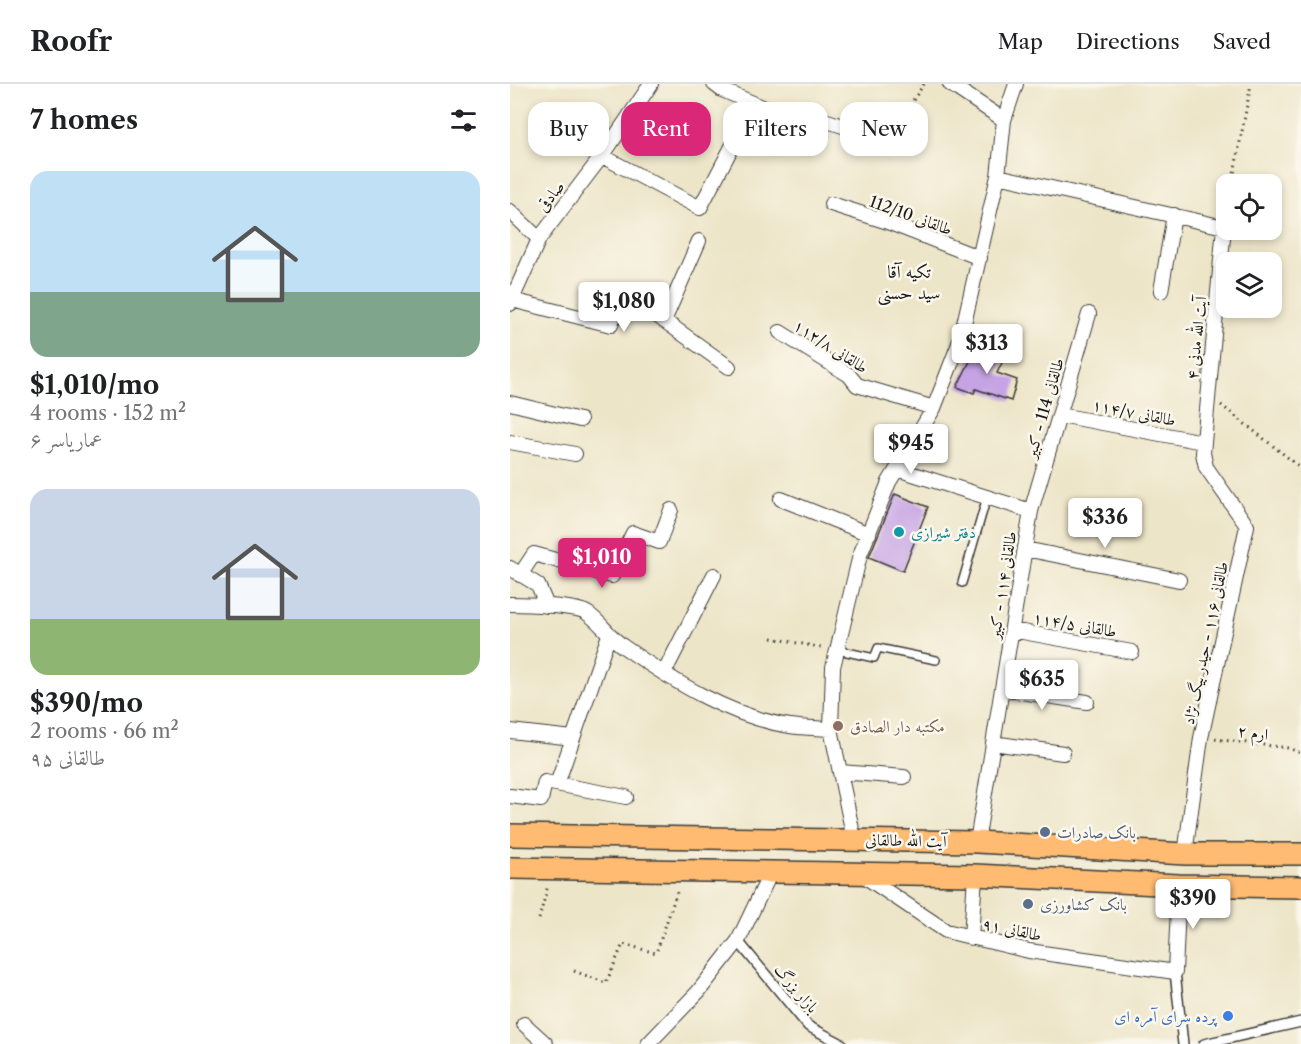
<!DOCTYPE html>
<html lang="en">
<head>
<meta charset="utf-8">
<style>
  body { margin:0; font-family:"Libre Caslon Text",Amiri,serif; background:#f6f6f6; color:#202124; height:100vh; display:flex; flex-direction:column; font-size:22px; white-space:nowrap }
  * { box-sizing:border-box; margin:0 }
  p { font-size:20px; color:#757577 }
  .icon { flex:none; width:33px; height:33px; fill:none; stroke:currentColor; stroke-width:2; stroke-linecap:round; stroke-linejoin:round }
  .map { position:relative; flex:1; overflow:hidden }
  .panel { display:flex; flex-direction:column; background:#fff; width:510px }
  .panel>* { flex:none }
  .hud { position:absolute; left:18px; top:18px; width:570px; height:54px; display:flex; gap:12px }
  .controls { position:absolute; left:706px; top:90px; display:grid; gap:12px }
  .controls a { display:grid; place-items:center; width:66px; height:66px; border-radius:12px; background:#fff; box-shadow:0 3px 9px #0003; font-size:30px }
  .price { position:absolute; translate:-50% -51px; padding:0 14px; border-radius:6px; background:#fff; color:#222; font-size:20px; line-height:39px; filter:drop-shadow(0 2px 3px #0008) }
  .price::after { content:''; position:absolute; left:50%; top:36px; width:18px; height:14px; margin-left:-9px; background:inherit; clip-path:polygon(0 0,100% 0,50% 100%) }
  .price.selected { background:#db2777; color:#fff }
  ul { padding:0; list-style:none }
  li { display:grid; align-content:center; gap:12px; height:318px; padding:0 30px }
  li span { display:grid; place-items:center; height:186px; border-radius:18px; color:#555 }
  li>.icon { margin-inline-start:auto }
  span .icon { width:108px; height:108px; fill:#fffc; stroke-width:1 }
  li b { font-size:26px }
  h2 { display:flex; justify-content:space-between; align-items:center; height:72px; padding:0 30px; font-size:26px }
  .pill { padding:0 21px; border-radius:18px; background:#fff; box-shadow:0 3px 9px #0003; font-size:21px; line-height:54px }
  .pill.selected { background:#db2777; color:#fff }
  header { display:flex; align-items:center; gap:36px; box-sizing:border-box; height:84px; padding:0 30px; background:#fff; border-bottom:2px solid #e0e0e0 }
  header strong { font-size:28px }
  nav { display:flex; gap:33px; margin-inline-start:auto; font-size:21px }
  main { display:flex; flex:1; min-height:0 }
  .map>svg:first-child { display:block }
  .building { fill:#c6a3e4 }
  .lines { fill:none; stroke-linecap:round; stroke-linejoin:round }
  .service-casing { stroke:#3b3a36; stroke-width:10 }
  .pedestrian-casing { stroke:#3b3a36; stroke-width:12 }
  .minor-casing { stroke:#3b3a36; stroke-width:16 }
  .primary-casing { stroke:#3b3a36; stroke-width:24 }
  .path { stroke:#3b3a36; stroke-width:3; stroke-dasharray:1.5 4.5; stroke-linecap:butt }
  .service { stroke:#fff; stroke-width:7 }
  .pedestrian { stroke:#fff; stroke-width:9 }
  .minor { stroke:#fff; stroke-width:14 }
  .primary { stroke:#febb71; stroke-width:21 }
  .culture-dot { fill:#0f9aa8; stroke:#fbf7ec; stroke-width:2 }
  .education-dot { fill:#8d6e63; stroke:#fbf7ec; stroke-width:2 }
  .service-dot { fill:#5c6f8a; stroke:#fbf7ec; stroke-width:2 }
  .shop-dot { fill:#3f7fe0; stroke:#fbf7ec; stroke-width:2 }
  .labels { text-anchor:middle; stroke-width:5; stroke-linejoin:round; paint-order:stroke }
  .street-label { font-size:16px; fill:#1c1c1c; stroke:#fbf7ec }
  .culture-label { font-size:16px; fill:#0d838f; stroke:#fbf7ec; text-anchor:start }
  .education-label { font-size:16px; fill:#785e54; stroke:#fbf7ec; text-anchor:start }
  .service-label { font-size:16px; fill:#4e5e75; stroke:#fbf7ec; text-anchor:start }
  .shop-label { font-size:16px; fill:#366cbe; stroke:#fbf7ec; text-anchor:end }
  .neighbourhood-label { font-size:18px; fill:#1c1c1c; stroke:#fbf7ec }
</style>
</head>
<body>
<header>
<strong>Roofr</strong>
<nav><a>Map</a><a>Directions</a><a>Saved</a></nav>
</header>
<main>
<section class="panel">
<h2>7 homes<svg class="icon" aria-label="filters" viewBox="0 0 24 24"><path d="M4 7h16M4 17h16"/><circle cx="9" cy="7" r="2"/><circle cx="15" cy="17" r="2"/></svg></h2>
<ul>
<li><span style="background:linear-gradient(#bfe0f5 65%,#7fa58c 0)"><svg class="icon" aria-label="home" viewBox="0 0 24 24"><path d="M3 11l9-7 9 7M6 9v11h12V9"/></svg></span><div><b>$1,010/mo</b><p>4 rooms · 152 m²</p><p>عماریاسر ۶</p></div></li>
<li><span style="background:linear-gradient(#c9d6e8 70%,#8fb573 0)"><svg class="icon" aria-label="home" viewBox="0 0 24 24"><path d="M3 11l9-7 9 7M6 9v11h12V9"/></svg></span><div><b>$390/mo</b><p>2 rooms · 66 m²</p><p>طالقانی ۹۵</p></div></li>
</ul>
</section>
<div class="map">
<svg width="791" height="960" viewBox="0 0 791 960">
  <rect width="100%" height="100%" fill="#fbf7ec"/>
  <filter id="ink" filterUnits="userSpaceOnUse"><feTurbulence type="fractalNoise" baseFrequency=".0167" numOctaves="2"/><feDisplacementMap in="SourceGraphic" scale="12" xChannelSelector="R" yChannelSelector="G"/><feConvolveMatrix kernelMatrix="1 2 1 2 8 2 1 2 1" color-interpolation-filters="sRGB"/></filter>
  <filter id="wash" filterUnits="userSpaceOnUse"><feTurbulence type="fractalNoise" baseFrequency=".008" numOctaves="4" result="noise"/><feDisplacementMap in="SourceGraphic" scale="24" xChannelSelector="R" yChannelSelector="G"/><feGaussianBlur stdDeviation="1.35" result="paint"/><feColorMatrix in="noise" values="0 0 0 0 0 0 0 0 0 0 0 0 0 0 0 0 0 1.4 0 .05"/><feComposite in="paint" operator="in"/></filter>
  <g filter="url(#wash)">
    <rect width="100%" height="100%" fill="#ede5c8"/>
    <g id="blocks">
      <path class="building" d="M467 263 496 270 487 289 507 296 501 317 466 305 464 309 447 303Z
        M385 410 418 423 393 487 359 473Z"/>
    </g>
  </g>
  <g filter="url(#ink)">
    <use href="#blocks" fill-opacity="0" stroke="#3b3a36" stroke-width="1.5"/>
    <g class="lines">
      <g class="service-casing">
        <path id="service" d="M452 499 477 413
          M328 566 364 574 368 564 426 576"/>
      </g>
      <g class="pedestrian-casing">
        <path id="pedestrian" d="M228 857 298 942 332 960
          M665 888 673 960
          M694 960 791 938"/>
      </g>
      <g class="minor-casing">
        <path id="minor" d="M204 0 212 6 269 30 305 33 376 56
          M440 0 494 36
          M92 72 190 124 225 57
          M488 92 714 143 693 369 696 383 737 442 691 654 675 770
          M321 120 375 137 470 174
          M0 127 29 155
          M651 207 664 131
          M2 216 101 241 108 219 146 231 219 283
          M0 220 29 155 95 68 141 0
          M154 237 189 157
          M270 248 339 291 347 301 424 324
          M0 319 70 336
          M550 331 693 358
          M0 358 65 370
          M387 385 521 427
          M271 415 359 450
          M515 465 669 496
          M0 484 28 501 37 522
          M10 491 24 470 102 492 123 449 149 458 161 426
          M0 520C14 520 68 522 77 529 91 538 100 554 114 563 163 597 220 633 280 642 293 644 307 644 321 645
          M502 546 622 568
          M154 589 204 491
          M492 605 577 618
          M0 647 63 654
          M483 659 553 669
          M330 688 394 693
          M47 700 99 551
          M0 712 31 716 35 698 116 713
          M344 755 321 645 323 583 350 471 379 398 424 324 450 257 488 92 494 36 506 0
          M467 758 521 427 579 230
          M351 790 436 847 519 867 665 888 669 801
          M461 854 465 791
          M14 940 36 960
          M138 960 188 908 228 857 261 788"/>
      </g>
      <g class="primary-casing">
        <path id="primary" d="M0 751 467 758 675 770H791
          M0 784 465 791 669 801 791 803"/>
      </g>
      <path class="path" d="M383 46 414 0
        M722 100 741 0
        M715 128 717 115
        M711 321 791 384
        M262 554 313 564
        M705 655 778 664 791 669
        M29 835 38 801
        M64 887 96 899 113 860 146 869 168 805"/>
      <use href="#service" class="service"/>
      <use href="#pedestrian" class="pedestrian"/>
      <use href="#minor" class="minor"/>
      <use href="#primary" class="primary"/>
    </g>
  </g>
  <circle class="culture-dot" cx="389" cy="448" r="6"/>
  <circle class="education-dot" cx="328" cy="642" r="6"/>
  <g class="service-dot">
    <circle cx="535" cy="748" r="6"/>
    <circle cx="518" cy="820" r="6"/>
  </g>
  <circle class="shop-dot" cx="718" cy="932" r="6"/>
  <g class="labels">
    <g class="street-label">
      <text transform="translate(40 112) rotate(-53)" y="6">صادقی</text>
      <text transform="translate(401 131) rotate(20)" y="6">طالقانی 112/10</text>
      <text transform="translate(686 254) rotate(-84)" y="6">۴ آیت الله مدنی</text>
      <text transform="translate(321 262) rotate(33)" y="6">طالقانی ۱۱۲/۸</text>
      <text transform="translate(534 324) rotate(-74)" y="6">طالقانی 114 - کبیر</text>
      <text transform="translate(624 328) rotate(11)" y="6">طالقانی ۱۱۴/۷</text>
      <text transform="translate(492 501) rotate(-81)" y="6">طالقانی ۱۱۴ - کبیر</text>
      <text transform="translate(565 540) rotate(10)" y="6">طالقانی ۱۱۴/۵</text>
      <text transform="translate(695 559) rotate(-78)" y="6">طالقانی ۱۱۶ - حیدر بیگ نژاد</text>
      <text transform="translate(743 648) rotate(7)" y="6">ارم ۲</text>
      <text transform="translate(396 756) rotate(1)" y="6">آیت الله طالقانی</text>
      <text transform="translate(502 845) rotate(12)" y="6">طالقانی ۹۱</text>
      <text transform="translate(287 904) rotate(50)" y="6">بازار بزرگ</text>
    </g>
    <g class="culture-label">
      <text x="401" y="454">دفتر شیرازی</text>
    </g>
    <g class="education-label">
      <text x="340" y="648">مکتبه دار الصادق</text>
    </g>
    <g class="service-label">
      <text x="547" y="754">بانک صادرات</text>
      <text x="530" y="826">بانک کشاورزی</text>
    </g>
    <g class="shop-label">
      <text x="706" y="938">پرده سرای آمره ای</text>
    </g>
    <g class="neighbourhood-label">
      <text x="399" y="194">تکیه آقا<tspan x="399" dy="21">سید حسنی</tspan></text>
    </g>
  </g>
</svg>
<div class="controls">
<a><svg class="icon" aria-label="locate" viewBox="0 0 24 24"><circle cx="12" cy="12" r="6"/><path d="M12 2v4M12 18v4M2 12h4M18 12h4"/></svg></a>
<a><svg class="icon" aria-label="layers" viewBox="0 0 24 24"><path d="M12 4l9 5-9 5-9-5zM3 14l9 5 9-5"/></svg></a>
</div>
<b class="price" style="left:114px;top:249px">$1,080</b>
<b class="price" style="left:477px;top:291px">$313</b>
<b class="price" style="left:401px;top:391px">$945</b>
<b class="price" style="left:595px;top:465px">$336</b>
<b class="price selected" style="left:92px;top:505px">$1,010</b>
<b class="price" style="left:532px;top:627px">$635</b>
<b class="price" style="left:683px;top:846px">$390</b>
<div class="hud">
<a class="pill">Buy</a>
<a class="pill selected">Rent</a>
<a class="pill">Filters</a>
<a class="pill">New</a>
</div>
</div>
</main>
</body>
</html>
